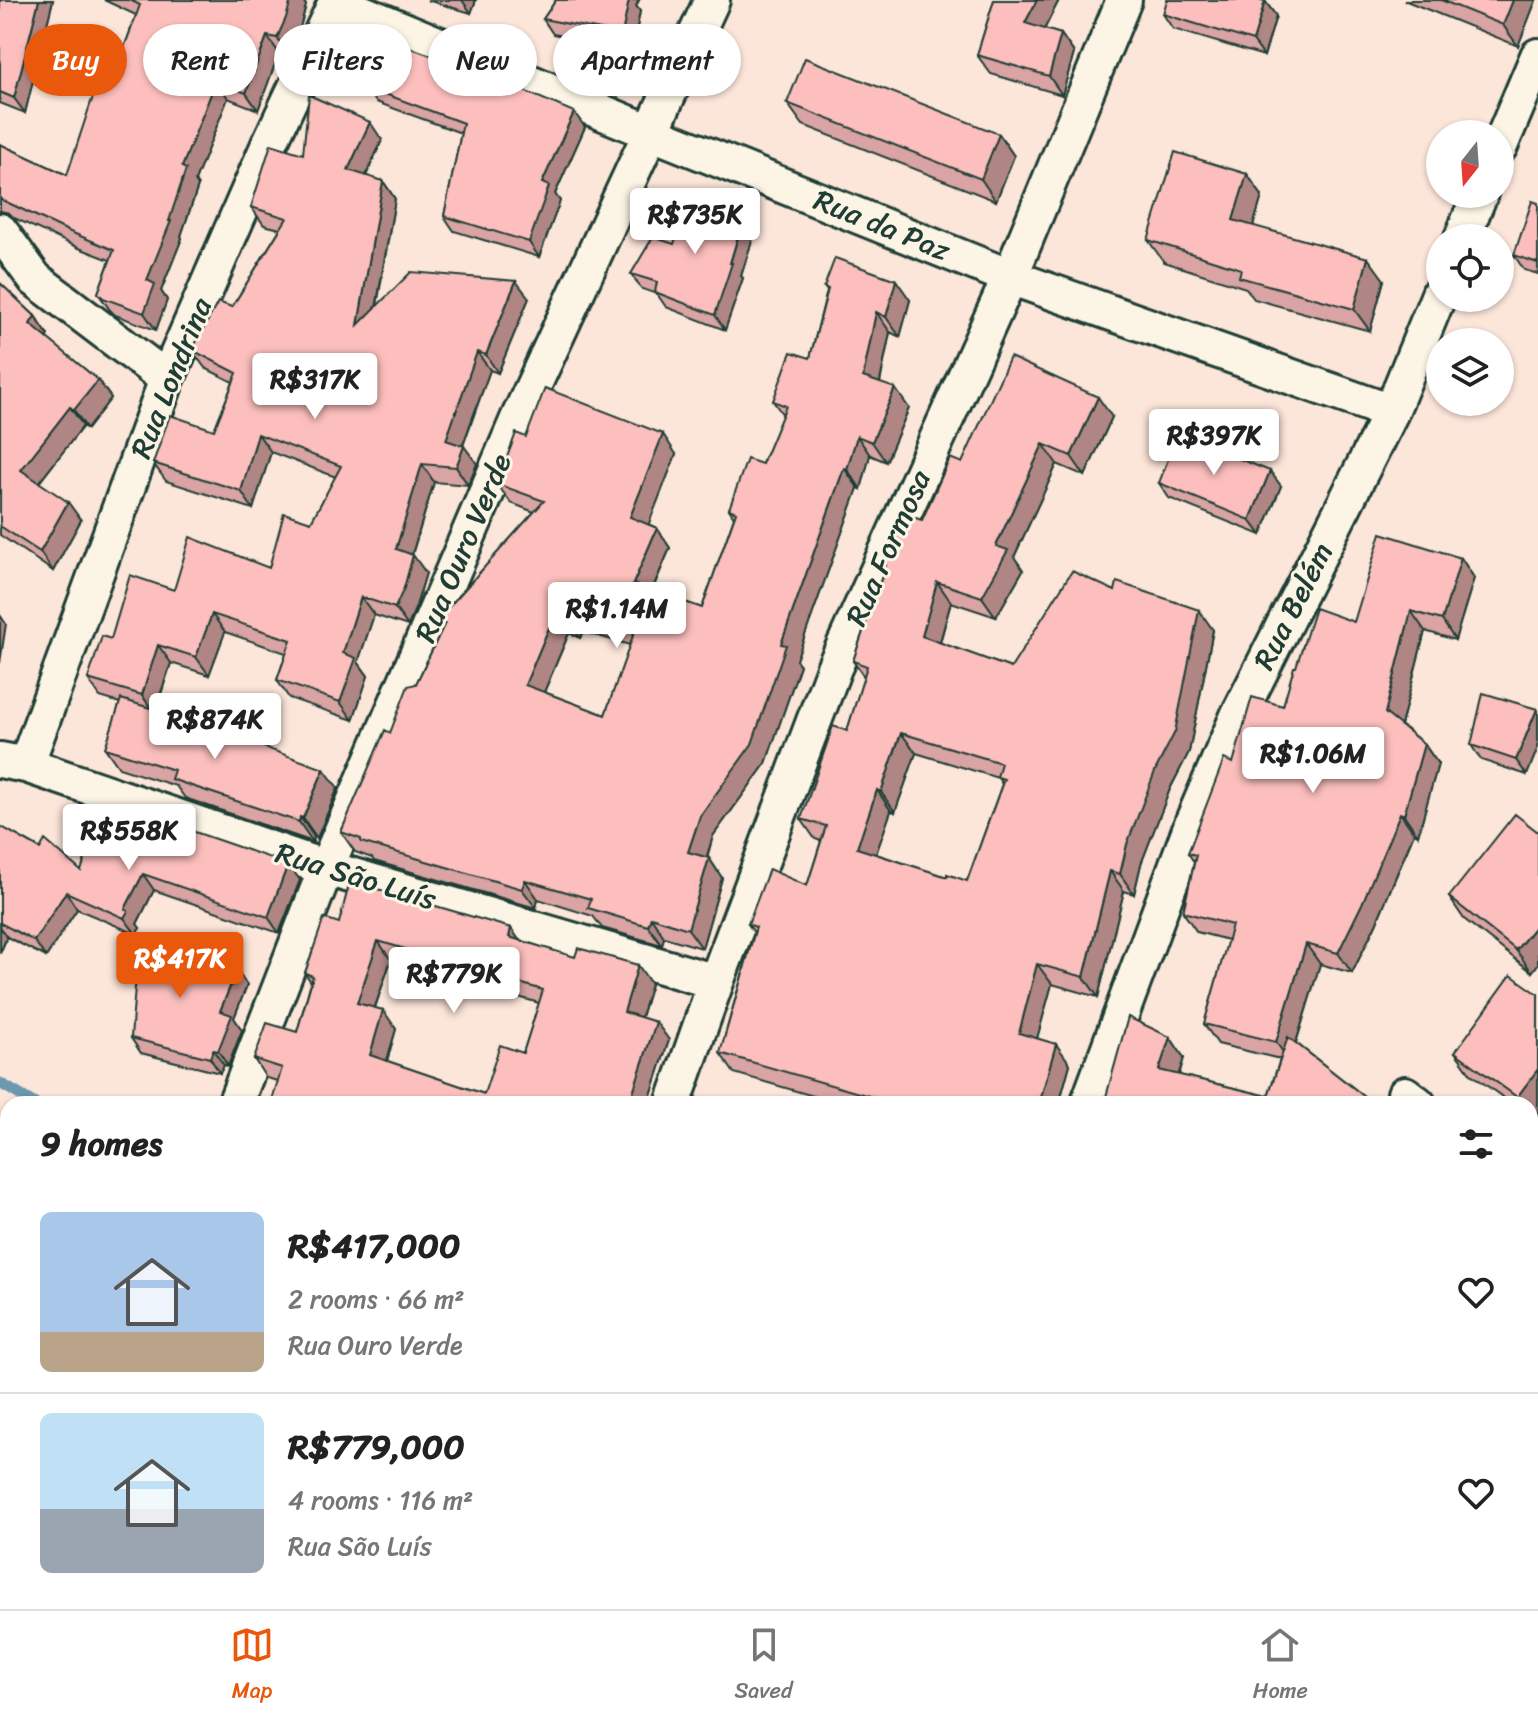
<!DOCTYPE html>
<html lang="en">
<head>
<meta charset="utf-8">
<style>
  body { margin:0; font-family:Sriracha,sans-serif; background:#f6f6f6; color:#222; height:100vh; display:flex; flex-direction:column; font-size:30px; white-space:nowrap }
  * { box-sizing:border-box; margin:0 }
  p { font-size:26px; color:#767676 }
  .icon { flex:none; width:44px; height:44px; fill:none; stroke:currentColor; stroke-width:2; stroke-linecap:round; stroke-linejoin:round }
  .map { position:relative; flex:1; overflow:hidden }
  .panel { position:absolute; left:0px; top:1096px; width:1538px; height:514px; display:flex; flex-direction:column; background:#fff; border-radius:24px 24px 0 0; box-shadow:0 2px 6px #0004 }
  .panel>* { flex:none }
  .top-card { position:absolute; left:24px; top:24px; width:800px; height:72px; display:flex; gap:16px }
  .needle { width:52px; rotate:197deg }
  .fabs { position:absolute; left:1426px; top:120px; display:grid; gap:16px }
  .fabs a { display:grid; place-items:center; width:88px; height:88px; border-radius:50%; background:#fff; box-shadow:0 2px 6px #0004; font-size:40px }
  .price { position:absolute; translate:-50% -68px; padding:0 18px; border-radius:8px; background:#fff; color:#222; font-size:26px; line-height:52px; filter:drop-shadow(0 2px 4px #0008) }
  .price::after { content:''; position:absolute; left:50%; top:48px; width:24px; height:18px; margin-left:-12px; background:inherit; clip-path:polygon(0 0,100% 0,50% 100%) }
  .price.current { background:#ea580c; color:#fff }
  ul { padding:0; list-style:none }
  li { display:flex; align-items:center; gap:24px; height:200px; padding:0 40px }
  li+li { border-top:2px solid #e0e0e0 }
  li span { display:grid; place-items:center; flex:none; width:224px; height:160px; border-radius:12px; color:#555 }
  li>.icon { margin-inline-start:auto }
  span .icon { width:96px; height:96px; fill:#fffc; stroke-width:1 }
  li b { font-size:34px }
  h2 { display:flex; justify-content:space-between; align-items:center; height:96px; padding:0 40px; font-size:34px }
  .tag { padding:0 28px; border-radius:36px; background:#fff; box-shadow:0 2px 6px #0004; font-size:28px; line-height:72px }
  .tag.current { background:#ea580c; color:#fff }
  .tab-bar { display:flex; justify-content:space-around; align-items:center; height:112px; border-top:2px solid #e0e0e0; background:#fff; font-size:22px; color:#767676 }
  .tab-bar a { display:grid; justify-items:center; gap:4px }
  .tab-bar .current { color:#ea580c }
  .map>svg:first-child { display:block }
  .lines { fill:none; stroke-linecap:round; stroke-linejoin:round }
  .stream { stroke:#6c99ae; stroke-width:11 }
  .street-casing { stroke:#1f3d34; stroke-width:40 }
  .street { stroke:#fcf5e5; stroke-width:34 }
  .wall { fill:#d9a4a3; stroke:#1f3d34; stroke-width:2; fill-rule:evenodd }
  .shaded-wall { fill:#b08684; stroke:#1f3d34; stroke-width:2 }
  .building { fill:#fcbfbd; stroke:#1f3d34; stroke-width:2; fill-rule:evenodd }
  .labels { text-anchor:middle; stroke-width:6; stroke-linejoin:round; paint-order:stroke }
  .street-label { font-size:30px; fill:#1f3d34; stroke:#fcf5e5 }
</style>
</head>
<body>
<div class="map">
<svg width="1538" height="1609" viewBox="0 0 1538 1609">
  <rect width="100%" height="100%" fill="#fce5d9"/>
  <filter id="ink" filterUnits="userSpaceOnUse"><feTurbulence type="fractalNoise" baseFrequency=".0125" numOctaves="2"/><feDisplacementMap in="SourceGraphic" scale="16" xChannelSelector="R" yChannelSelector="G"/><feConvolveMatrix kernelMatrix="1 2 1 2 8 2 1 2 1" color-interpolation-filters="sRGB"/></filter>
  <g filter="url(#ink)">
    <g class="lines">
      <path class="stream" d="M0 1083 35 1104
        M270 1609 273 1602"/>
      <g class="street-casing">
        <path id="street" d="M336 2 650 132 1010 277 1391 412
          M1500 146 1538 56
          M0 231 35 279 167 379
          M1462 238 1480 194
          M0 760 26 765 326 868 716 982
          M26 765 167 379 270 142 337 0
          M1405 1094 1418 1104
          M235 1104 326 868 518 419 712 0
          M673 1104 716 982 834 668 1010 277 1124 0
          M1088 1104 1193 821 1238 716 1391 412 1440 292
          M1530 1193 1538 1199
          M1530 1369 1538 1375
          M0 1552 8 1543
          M313 1609 315 1602
          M501 1609 503 1602
          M919 1609 921 1602"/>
      </g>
      <use href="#street" class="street"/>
    </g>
    <path class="wall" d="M0 0H53L25 113 0 103Z
      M104 0H302L306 5 298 35 289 55 279 53 258 110 228 98 195 181 198 186 181 236 182 238 161 291 167 300 156 330 115 315 110 310 98 293 110 260 79 248 14 218 9 213 0 211V144L67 175 118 64 136 15Z
      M427 0H476L471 13Z
      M556 0H639L636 6 640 11 633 49 553 34 543 19Z
      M994 0H1059L1044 29 1061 34 1074 53 1062 95 991 74 977 55Z
      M1404 0H1536L1518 46Z
      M1265 1 1276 16 1264 56 1173 29 1163 14Z
      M366 87 585 127 555 194 560 201 539 257 454 231 444 216 461 133 376 102Z
      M787 103 999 134 1014 156 996 201 803 125Z
      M382 140 366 176 383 181 395 199 377 306 529 298 498 373 490 370 463 446 477 464 468 485 434 482 412 555 426 573 416 606 408 626 374 615 358 662 368 676 353 720 289 698 277 680 286 653 225 632 209 675 171 663 156 710 338 788 317 838 314 837 313 842 185 798 176 786 119 768 105 748 120 703 100 697 88 679 111 639 174 590 269 568 311 522 336 477 271 452 253 509 166 481 153 463 214 430 233 382 205 368 192 350 232 307 280 229 264 225 251 207 303 154Z
      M1247 174 1262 196 1253 226 1384 280 1370 331 1254 299 1246 288 1164 262 1148 240Z
      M1538 203V274L1524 270 1514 255Z
      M745 213 756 228 741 276 743 278 725 330 666 307 657 294 642 289 631 274 674 244Z
      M0 283 35 316 48 335 46 338 98 380 111 398 87 429 83 426 39 483 81 520 53 571 0 535Z
      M824 287 910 300 900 337 890 332 880 383 909 408 886 462 870 455 861 489 858 488 796 660 800 665 766 763 713 836 707 858H709L722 878 702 948 664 937 662 945 602 928 593 916 538 899 536 908 374 861 372 858 355 852 341 832 390 733 416 684 442 629 437 620 534 512 511 503 497 484 526 437 676 454 648 524 657 528 670 548 652 591 702 608 734 517 729 509 762 464 783 415 773 401 810 358 827 291ZM584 632 630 645 605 715 544 692 569 633 580 638Z
      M1112 417 1085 476 1057 464 1014 557 1023 570 996 617 951 602 940 643 1011 668 1115 591 1213 630 1189 752 1170 789 1141 864 1134 894 1124 891 1098 997 1052 984 1037 1038 1070 1064 1059 1104H841L734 1073 720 1053 754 933 748 924 807 886 821 841 815 839 801 819 847 731 864 677 853 661 885 567 883 564 922 520 962 463ZM916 753 998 778 1002 784 967 881 947 877 876 854 891 811 895 812Z
      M1159 483 1281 486 1261 535 1169 498Z
      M1461 558 1474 578 1455 640 1425 631 1401 725 1424 744 1438 764 1418 835 1414 833 1376 924 1352 973 1320 964 1296 1043 1374 1104H1104L1170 1037 1184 1058 1179 1075 1268 1096 1280 1059 1218 1044 1204 1024 1228 940 1197 932 1183 912 1194 862 1188 853 1233 763 1283 706 1296 667 1354 622Z
      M1538 711V747L1527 775 1481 760 1471 745Z
      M0 826 81 871 159 837 300 880 279 933 154 890 137 924 140 928 136 934 77 909 46 957 7 937 0 953Z
      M1538 832V964L1532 972 1464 919 1449 897Z
      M339 923 520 940 651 984 641 1017 669 1040 648 1104H271L278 1081 266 1078 254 1059 297 1032 311 982 305 973ZM391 960 539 1003 523 1053 484 1094 387 1061 396 1029 375 1008Z
      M237 970 247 985 234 1018 242 1030 228 1066 224 1065 220 1073 141 1053 131 1038Z
      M1538 994V1112L1533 1119 1530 1117V1104H1512L1471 1074 1455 1052Z
      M0 1159 7 1215 0 1220Z
      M1530 1226 1538 1232V1344L1530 1338Z
      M8 1362V1448L0 1443V1375Z
      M1538 1465V1549L1530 1543V1475Z"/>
    <path class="shaded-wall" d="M39 0H53L25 113 14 98Z
      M291 0H302L306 5 298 35 289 55 277 38Z
      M462 0H476L471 13Z
      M628 0H639L636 6 640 11 633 49 622 34Z
      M1037 0H1059L1038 42 1025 23Z
      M1513 0H1536L1518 46 1503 25Z
      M1265 1 1276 16 1264 56 1253 41Z
      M1061 34 1074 53 1062 95 1049 76Z
      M267 36 279 53 258 110 246 93Z
      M216 81 228 98 195 181 198 186 181 236 182 238 161 291 167 300 156 330 144 313 147 280 169 221 182 167Z
      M574 112 585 127 555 194 560 201 539 257 529 242 542 183Z
      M370 122 382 140 360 188 348 170Z
      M999 134 1014 156 996 201 981 179Z
      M1247 174 1262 196 1248 243 1233 220Z
      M383 181 395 199 370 343 358 325Z
      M745 213 756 228 741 276 743 278 725 330 715 315Z
      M1368 258 1384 280 1370 331 1354 309Z
      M896 280 910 300 900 337 886 317Z
      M516 281 529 298 498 373 486 355Z
      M876 312 890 332 877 396 863 377Z
      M35 316 48 335 43 343 30 324Z
      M477 352 490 370 458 458 446 440Z
      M98 380 111 398 87 429 74 410Z
      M895 388 909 408 886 462 872 442Z
      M1098 397 1112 417 1085 476 1071 456Z
      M70 407 83 426 34 489 21 470Z
      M258 434 271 452 253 509 241 491Z
      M663 434 676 454 644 536 630 517Z
      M857 436 870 455 861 489 847 469Z
      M1043 444 1057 464 1014 557 1023 570 996 617 982 597 996 546Z
      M464 446 477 464 468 485 456 467Z
      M422 464 434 482 408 567 396 549Z
      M844 468 858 488 796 660 800 665 766 763 713 836 702 872 688 852 700 816 781 644Z
      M1270 471 1281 486 1261 535 1250 520Z
      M68 502 81 520 53 571 40 552Z
      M657 528 670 548 646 604 633 584Z
      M413 555 426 573 416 606 408 626 395 608Z
      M1461 558 1474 578 1455 640 1442 620Z
      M937 582 951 602 936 656 922 636Z
      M361 597 374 615 358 662 368 676 353 720 340 702 343 653Z
      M1199 610 1213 630 1189 752 1170 789 1141 864 1134 894 1120 874 1127 844Z
      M1411 611 1425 631 1399 733 1385 713Z
      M570 612 584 632 580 638 566 618Z
      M555 613 569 633 539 704 525 685Z
      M212 614 225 632 209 675 196 657Z
      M0 615 6 624 0 663Z
      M158 645 171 663 154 713 142 695Z
      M1537 709 1538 711V747L1527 775 1516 760Z
      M901 733 916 753 895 812 881 792Z
      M1424 744 1438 764 1418 835 1404 815Z
      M324 769 338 788 317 838 303 818Z
      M877 790 891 811 871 868 857 848Z
      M1400 813 1414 833 1376 924 1352 973 1338 953Z
      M300 817 314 837 313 842 299 822Z
      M709 858 722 878 702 948 688 929Z
      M288 864 300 880 279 933 268 917Z
      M1110 871 1124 891 1098 997 1084 977Z
      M143 874 154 890 137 924 140 928 136 934 124 918 125 909Z
      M525 880 538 899 536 908 522 889Z
      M66 892 77 909 46 957 34 941Z
      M651 917 664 937 662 945 648 926Z
      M1538 923V964L1532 972 1516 950Z
      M0 927 7 937 0 953Z
      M511 928 524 947 509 937Z
      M378 941 391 960 370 1021 357 1003Z
      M1306 944 1320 964 1290 1062 1276 1042Z
      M1037 964 1052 984 1033 1053 1019 1033Z
      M638 965 651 984 637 1030 624 1012Z
      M237 970 247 985 234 1018 242 1030 228 1066 218 1051 220 1011Z
      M383 1010 396 1029 383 1074 370 1055Z
      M656 1022 669 1040 648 1104H629Z
      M1170 1037 1184 1058 1173 1091 1159 1070Z
      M1056 1044 1070 1064 1059 1104H1039Z
      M213 1050 224 1065 220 1073 210 1058Z
      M1538 1069V1112L1533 1119 1530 1115V1104H1522L1517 1097Z
      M178 1602H185L188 1609H179Z
      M457 1602H473V1609H455Z
      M841 1602H863L860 1609H838Z
      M1079 1602H1102L1100 1609H1076Z
      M1319 1602H1340L1335 1609H1314Z"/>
    <path class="building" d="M0 0H39L14 98 0 92Z
      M130 0H291L286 18 277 38 267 36 246 93 216 81 182 167 186 169 169 221H171L147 280 155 284 144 313 103 298 98 293 114 250 68 231 0 199V144L67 175 91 102 108 60 118 64 140 5Z
      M556 0H629L622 34 543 19Z
      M994 0H1037L1025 23 1061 34 1049 76 977 55Z
      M1167 0H1261L1265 1 1253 41 1163 14Z
      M1441 0H1513L1503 25Z
      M384 38 491 77 574 112 542 183 549 186 529 242 444 216 463 123 366 87Z
      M805 58 999 134 981 179 787 103Z
      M309 95 370 122 348 170 383 181 358 325 411 272 516 281 486 355 477 352 446 440 464 446 456 467 422 464 396 549 413 555 404 588 395 608 361 597 343 653 356 658 340 702 277 680 291 640 212 614 196 657 158 645 142 695 88 679 102 636 111 639 130 575 174 590 190 537 269 568 284 513 311 522 341 466 258 434 241 491 153 463 170 415 214 430 237 373 192 350 218 302 232 307 287 218 251 207 271 144 303 154Z
      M1175 152 1247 174 1233 220 1368 258 1354 309 1239 277 1241 269 1148 240Z
      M690 195 745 213 730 263H732L715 315 655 292 657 282 631 274 653 237 674 244Z
      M1532 201 1538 203V263L1514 255Z
      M835 258 896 280 886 317 876 312 863 377 895 388 872 442 857 436 847 469 844 468 781 644 786 645 752 744 700 816 688 852 709 858 688 929 651 917 648 926 588 908 591 899 525 880 522 889 361 842V839L341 832 385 730 390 733 408 686 416 684 445 623 437 620 544 501 497 484 516 433 526 437 545 388 663 434 630 517 657 528 633 584 702 608 736 512 729 509 747 459 762 464 786 406 773 401 791 352 810 358 828 289 824 287ZM570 612 635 630 605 715 525 685 555 613 566 618Z
      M0 283 35 316 30 324 98 380 74 410 70 407 21 470 68 502 40 552 0 526Z
      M1010 357 1098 397 1071 456 1043 444 996 546 1008 550 982 597 937 582 922 636 1011 668 1072 571 1115 591 1117 582 1199 610 1175 732 1156 769 1127 844 1120 874 1110 871 1084 977 1037 964 1019 1033 1056 1044 1039 1104H897L720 1053 756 927 748 924 769 869 807 886 826 826 801 819 833 726 847 731 867 666 853 661 886 565 883 564 903 514 922 520 950 458 962 463ZM901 733 1001 763 997 777 1004 779 967 881 947 874V877L857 848 877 790 881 792Z
      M1178 434 1270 471 1250 520 1159 483Z
      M1381 533 1461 558 1442 620 1411 611 1385 713 1424 744 1404 815 1400 813 1362 904 1338 953 1306 944 1276 1042 1204 1024 1232 925 1183 912 1196 855 1188 853 1224 759 1233 763 1252 697 1283 706 1294 667H1296L1315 608 1354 622Z
      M1483 693 1537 709 1516 760 1471 745Z
      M121 699 192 721 324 769 303 818 300 817 299 822 171 779 174 770 105 748Z
      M102 807 159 837 163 821 288 864 268 917 143 874 125 909 128 911 124 918 66 892 34 941 0 923V826L40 849 45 840 81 871Z
      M1515 814 1538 832V923L1516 950 1449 897Z
      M350 881 511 928 509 937 575 957 578 948 638 965 624 1012 656 1022 629 1104H271L282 1068 254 1059 267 1023 297 1032 313 976 305 973 324 918 339 923ZM378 941 543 990 523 1053 500 1045 484 1094 370 1055 383 1010 357 1003Z
      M144 937 237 970 220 1011 232 1015 218 1051 213 1050 210 1058 131 1038 135 987Z
      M1511 975 1538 994V1069L1517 1097 1455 1052Z
      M1128 1017 1170 1037 1159 1070 1268 1096 1288 1037 1374 1104H1104Z
      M8 1155V1216L0 1205V1159Z
      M1530 1226 1538 1232V1335L1530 1329Z
      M8 1260V1294L0 1284V1264Z
      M8 1362V1440L0 1435V1375Z
      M1538 1465V1543L1530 1536V1475Z
      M20 1602H34L37 1609H4Z
      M93 1602H178L179 1609H96Z
      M349 1602H457L455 1609H347Z
      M524 1602H841L838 1609H522Z
      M928 1602H1079L1076 1609H925Z
      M1237 1602H1319L1314 1609H1232Z"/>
  </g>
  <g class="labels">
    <g class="street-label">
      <text transform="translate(882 225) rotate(22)" y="10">Rua da Paz</text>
      <text transform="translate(171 378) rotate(-68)" y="10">Rua Londrina</text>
      <text transform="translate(463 548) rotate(-67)" y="10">Rua Ouro Verde</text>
      <text transform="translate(888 548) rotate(-66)" y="10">Rua Formosa</text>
      <text transform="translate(1293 606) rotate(-63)" y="10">Rua Belém</text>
      <text transform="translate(356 876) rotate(17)" y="10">Rua São Luís</text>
    </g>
  </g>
</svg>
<div class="fabs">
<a><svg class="needle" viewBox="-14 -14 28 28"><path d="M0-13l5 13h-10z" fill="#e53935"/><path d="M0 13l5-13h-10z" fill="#767676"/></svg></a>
<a><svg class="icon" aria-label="locate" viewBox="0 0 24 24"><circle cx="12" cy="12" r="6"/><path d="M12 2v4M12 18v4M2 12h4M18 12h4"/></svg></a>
<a><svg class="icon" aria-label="layers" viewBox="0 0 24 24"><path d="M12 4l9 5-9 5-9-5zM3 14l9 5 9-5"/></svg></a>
</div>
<b class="price" style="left:695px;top:256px">R$735K</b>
<b class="price" style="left:315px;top:421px">R$317K</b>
<b class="price" style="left:1214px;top:477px">R$397K</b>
<b class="price" style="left:617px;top:650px">R$1.14M</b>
<b class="price" style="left:215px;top:761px">R$874K</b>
<b class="price" style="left:1313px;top:795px">R$1.06M</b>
<b class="price" style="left:129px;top:872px">R$558K</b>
<b class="price current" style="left:180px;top:1000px">R$417K</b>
<b class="price" style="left:454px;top:1015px">R$779K</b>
<div class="top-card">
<a class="tag current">Buy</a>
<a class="tag">Rent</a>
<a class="tag">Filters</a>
<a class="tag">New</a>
<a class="tag">Apartment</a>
</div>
<section class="panel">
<h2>9 homes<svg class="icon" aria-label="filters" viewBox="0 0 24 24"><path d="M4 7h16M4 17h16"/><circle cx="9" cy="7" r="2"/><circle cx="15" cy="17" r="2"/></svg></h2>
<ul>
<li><span style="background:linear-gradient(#a9c7e8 75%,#b9a48a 0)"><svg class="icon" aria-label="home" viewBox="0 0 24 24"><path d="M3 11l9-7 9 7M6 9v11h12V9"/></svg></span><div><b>R$417,000</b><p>2 rooms · 66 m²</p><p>Rua Ouro Verde</p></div><svg class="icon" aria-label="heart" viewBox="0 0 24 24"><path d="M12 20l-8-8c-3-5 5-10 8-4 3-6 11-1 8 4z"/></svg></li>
<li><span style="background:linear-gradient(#bfe0f5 60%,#9aa5b1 0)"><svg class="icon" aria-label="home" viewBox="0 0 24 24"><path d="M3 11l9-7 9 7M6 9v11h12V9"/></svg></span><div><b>R$779,000</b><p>4 rooms · 116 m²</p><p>Rua São Luís</p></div><svg class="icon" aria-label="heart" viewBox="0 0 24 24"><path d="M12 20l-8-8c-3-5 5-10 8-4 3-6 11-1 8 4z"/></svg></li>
</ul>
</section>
</div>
<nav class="tab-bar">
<a class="current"><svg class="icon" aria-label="map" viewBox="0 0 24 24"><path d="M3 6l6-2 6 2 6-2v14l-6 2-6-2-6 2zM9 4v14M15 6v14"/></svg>Map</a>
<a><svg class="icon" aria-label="saved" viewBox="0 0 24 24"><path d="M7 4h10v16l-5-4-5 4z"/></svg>Saved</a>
<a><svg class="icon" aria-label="home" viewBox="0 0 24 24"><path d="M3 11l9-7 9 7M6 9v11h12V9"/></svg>Home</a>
</nav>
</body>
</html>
